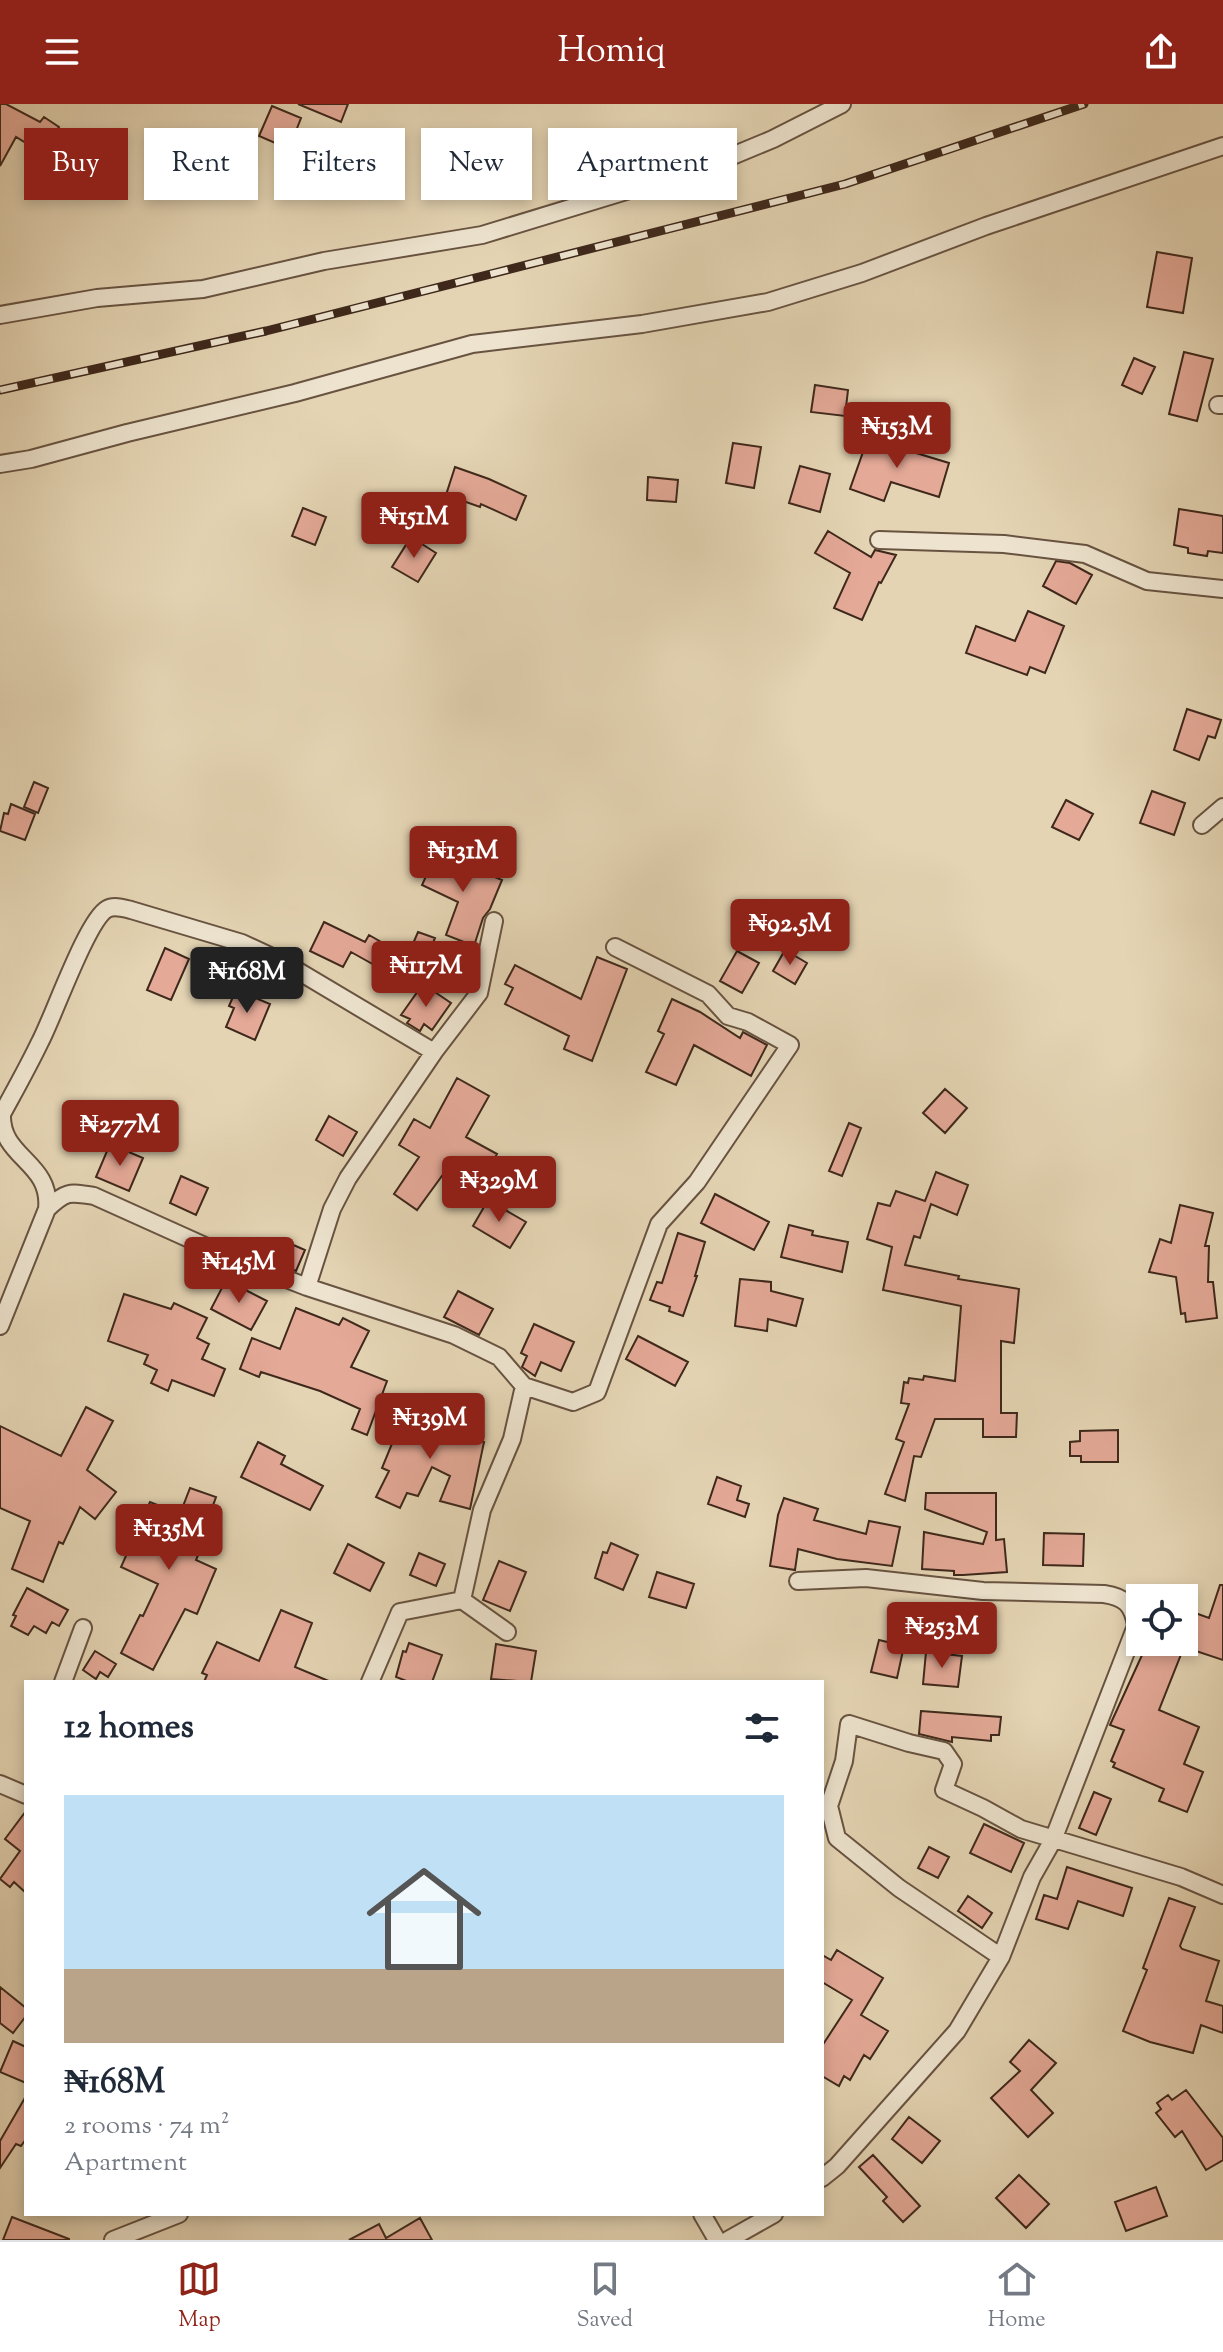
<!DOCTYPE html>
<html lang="en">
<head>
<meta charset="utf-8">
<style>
  body { margin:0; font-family:"Sorts Mill Goudy",serif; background:#f6f6f7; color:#1f2937; height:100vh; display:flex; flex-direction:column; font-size:30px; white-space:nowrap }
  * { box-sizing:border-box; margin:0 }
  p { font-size:26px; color:#747a83 }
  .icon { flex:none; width:44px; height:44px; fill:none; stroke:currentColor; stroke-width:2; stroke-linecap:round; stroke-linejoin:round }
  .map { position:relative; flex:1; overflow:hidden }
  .panel { position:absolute; left:24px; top:1576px; width:800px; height:536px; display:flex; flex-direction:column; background:#fff; border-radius:0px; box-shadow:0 4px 12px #0003 }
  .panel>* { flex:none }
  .top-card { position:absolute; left:24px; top:24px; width:800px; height:72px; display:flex; gap:16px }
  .fabs { position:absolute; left:1126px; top:1480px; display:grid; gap:16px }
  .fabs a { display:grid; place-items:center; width:72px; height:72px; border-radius:0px; background:#fff; box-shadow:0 4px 12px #0003; font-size:40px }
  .price { position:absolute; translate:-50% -68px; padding:0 18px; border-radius:8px; background:#8f2418; color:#fff; font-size:26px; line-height:52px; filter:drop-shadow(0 2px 4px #0008) }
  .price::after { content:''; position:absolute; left:50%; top:48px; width:24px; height:18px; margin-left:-12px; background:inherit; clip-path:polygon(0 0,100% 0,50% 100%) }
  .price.active { background:#222; color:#fff }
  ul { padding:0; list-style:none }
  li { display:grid; align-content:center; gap:16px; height:424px; padding:0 40px }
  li+li { border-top:2px solid #e0e1e3 }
  li span { display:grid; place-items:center; height:248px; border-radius:0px; color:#555 }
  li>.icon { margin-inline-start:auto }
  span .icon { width:144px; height:144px; fill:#fffc; stroke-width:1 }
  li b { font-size:34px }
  h2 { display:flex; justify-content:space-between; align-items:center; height:96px; padding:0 40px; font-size:34px }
  .pill { padding:0 28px; border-radius:0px; background:#fff; box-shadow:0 4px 12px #0003; font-size:28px; line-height:72px }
  .pill.active { background:#8f2418; color:#fff }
  header { display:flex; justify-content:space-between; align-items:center; height:104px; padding:0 40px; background:#8f2418; color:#fff; font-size:36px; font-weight:600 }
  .dock { display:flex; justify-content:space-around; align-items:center; height:112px; border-top:2px solid #e0e1e3; background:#fff; font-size:22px; color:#747a83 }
  .dock a { display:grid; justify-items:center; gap:4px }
  .dock .active { color:#8f2418 }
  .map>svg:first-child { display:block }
  .building { fill:#e4a997; stroke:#3e281b; stroke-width:2 }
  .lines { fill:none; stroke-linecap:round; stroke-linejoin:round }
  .minor-casing { stroke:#685341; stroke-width:20 }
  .minor { stroke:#ede3ce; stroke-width:16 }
  .rail-casing { stroke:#3e281b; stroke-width:9 }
  .rail { stroke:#ede3ce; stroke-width:6; stroke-dasharray:18; stroke-linecap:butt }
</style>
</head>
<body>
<header><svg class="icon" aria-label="menu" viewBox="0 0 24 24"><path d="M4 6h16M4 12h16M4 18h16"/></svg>Homiq<svg class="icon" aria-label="share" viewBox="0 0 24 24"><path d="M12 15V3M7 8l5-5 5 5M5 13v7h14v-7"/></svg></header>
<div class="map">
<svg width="1223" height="2136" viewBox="0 0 1223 2136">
  <rect width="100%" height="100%" fill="#e4d4b3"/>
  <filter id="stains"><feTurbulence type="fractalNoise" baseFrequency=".0025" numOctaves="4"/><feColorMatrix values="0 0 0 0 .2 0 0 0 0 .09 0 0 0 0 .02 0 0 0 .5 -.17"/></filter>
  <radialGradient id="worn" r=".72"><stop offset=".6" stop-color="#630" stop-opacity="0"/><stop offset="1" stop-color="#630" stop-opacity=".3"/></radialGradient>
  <path class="building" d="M0 0H6L40 18 44 13 59 23 42 49 16 33 0 62Z
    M298 0H348L341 18Z
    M272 2 301 14 289 45 259 32Z
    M228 39 245 44 234 81 216 75Z
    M174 66 202 70 199 87 193 86V93L171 90Z
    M1157 148 1192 154 1183 209 1147 203Z
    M1184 248 1213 255 1197 317 1169 310Z
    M1134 254 1155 263 1142 290 1122 281Z
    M815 281 848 286 845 312 811 308Z
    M869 331 904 341 903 345 949 359 939 393 891 378 884 397 850 385Z
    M733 339 761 343 754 384 726 379Z
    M800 362 830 370 820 408 789 399Z
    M455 363 489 375 526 392 516 416 481 400 480 403 446 391Z
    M648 373 678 376 676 398 647 396Z
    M303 404 326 413 315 441 292 432Z
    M1179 405 1223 412V449L1208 447 1207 452 1188 449V444L1174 441Z
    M828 427 871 453 875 446 896 451 881 479 879 478 862 516 834 504 850 469 815 449Z
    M411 433 436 449 418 478 392 463Z
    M1056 457 1070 459 1092 471 1076 500 1043 482Z
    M1028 507 1064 522 1045 569 1030 563 1027 571 966 549 976 522 1015 537Z
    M1187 605 1221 616 1215 634 1208 632 1199 656 1174 646Z
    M34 678 48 684 38 709 24 703Z
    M1152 687 1185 699 1174 731 1140 719Z
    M1066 696 1093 710 1079 736 1052 723Z
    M11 700 35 710 25 736 0 727 4 709 8 710Z
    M438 746 462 757 461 759 502 776 490 805 483 814 474 842 446 831 458 798 422 781Z
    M324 818 365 838 369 831 397 847 385 867 351 848 343 863 310 847Z
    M418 828 435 834 423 863 406 856Z
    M165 844 189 855 171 896 147 886Z
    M785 846 807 859 795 880 773 867Z
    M737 847 759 859 742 889 720 877Z
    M597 853 627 865 592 957 564 945 569 932 505 900 513 884 505 880 515 861 581 895Z
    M423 880 451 899 432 926 424 920 420 927 407 919 410 915 401 911Z
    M236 886 270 900 255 936 226 923 234 904 229 902Z
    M672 895 700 908 740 934 743 928 767 941 751 972 694 941 676 981 646 968 664 930 658 927Z
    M457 974 489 992 466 1033 497 1050 479 1082 447 1065 417 1106 394 1090 419 1053 399 1041 414 1015 430 1024Z
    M945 985 967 1004 945 1029 923 1009Z
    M329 1012 357 1028 343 1052 316 1036Z
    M849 1019 861 1024 842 1072 829 1067Z
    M110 1040 143 1054 129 1087 96 1073Z
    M936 1068 968 1081 957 1111 931 1100 920 1134 914 1132 905 1161 959 1172 958 1175 1019 1185 1014 1239 1001 1237V1309H1017L1016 1333H983V1315H935L921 1353 914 1352 905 1397 885 1390 904 1338 896 1335 909 1300 901 1299 904 1278 908 1279 909 1274 923 1276 924 1272 955 1277 961 1202 883 1186 892 1143 867 1135 878 1099 890 1102 896 1087 925 1097Z
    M181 1072 208 1084 196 1111 170 1099Z
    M715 1090 769 1118 754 1146 701 1119Z
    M488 1096 526 1118 510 1144 473 1122Z
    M1180 1101 1213 1109 1205 1142H1209L1208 1178H1213L1217 1214 1186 1218 1185 1209 1181 1210 1176 1173 1149 1168 1160 1135 1171 1139Z
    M789 1121 813 1127 812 1131 848 1138 842 1168 781 1153Z
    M678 1129 705 1138 695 1172H697L683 1212 669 1207 670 1203 650 1196 657 1178 662 1179Z
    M282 1136 305 1146 296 1167 272 1158Z
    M740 1175 771 1178V1187L803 1195 796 1222 768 1215 767 1227 735 1222Z
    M226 1176 267 1197 251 1226 211 1205Z
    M458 1187 493 1205 479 1231 444 1213Z
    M124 1190 171 1205 174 1199 207 1214 197 1234 209 1240 202 1255 225 1265 214 1292 172 1276 168 1287 151 1279 157 1266 144 1260 148 1251 108 1237Z
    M296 1204 339 1221 343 1214 369 1227 351 1263 387 1277 367 1331 352 1325 360 1305 320 1287 261 1268 259 1273 240 1265 252 1234 280 1245Z
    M534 1220 574 1238 561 1267 541 1258 535 1272 522 1263 527 1252 521 1249Z
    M638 1232 688 1258 675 1282 626 1255Z
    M86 1303 113 1317 87 1366 116 1388 95 1415 80 1403 63 1440 59 1438 43 1478 12 1465 30 1417 0 1404V1322L61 1352Z
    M407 1303 439 1316 436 1326 484 1338 470 1405 440 1397 450 1372 432 1363 418 1392 407 1389 400 1404 376 1393 389 1367 382 1364Z
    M1118 1326V1358H1081V1352H1070V1338L1080 1337V1327Z
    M258 1338 285 1352 281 1360 323 1382 310 1406 241 1373Z
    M717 1373 741 1382 737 1396 749 1400 745 1413 708 1400Z
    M190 1384 216 1393 206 1421 210 1422 196 1456 216 1465 197 1510 185 1505 153 1566 121 1549 140 1511 143 1512 158 1480 121 1463 150 1398 180 1410Z
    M926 1389H996V1436L1004 1435 1007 1468 963 1471H954V1467L922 1465 924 1428 983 1440 987 1428 925 1405Z
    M784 1394 818 1405 814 1416 866 1430 869 1417 900 1423 892 1462 837 1455 798 1445 795 1466 770 1462 778 1411Z
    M1044 1429 1084 1430 1083 1462 1043 1461Z
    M611 1439 638 1451 623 1486 595 1474 603 1448 607 1449Z
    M348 1440 384 1459 370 1487 334 1469Z
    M419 1449 445 1460 436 1482 410 1471Z
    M499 1457 526 1468 510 1507 483 1496Z
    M657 1468 694 1480 686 1504 649 1493Z
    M1220 1481H1223V1556L1184 1543 1159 1606 1199 1623 1184 1660 1203 1668 1187 1708 1159 1697 1164 1685 1113 1663 1115 1659 1111 1657 1124 1626 1110 1621 1148 1538H1184V1505L1209 1514Z
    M27 1484 68 1506 59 1522 52 1518 46 1529 34 1522 28 1531 11 1522 16 1512 13 1511Z
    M281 1506 312 1519 295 1563 331 1578H204L207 1571 202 1569 217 1538 259 1557Z
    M879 1536 904 1542 897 1574 871 1568Z
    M409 1539 442 1551 432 1578H409L396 1573 403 1547 406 1548Z
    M496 1540 536 1547 531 1578 491 1575Z
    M95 1547 116 1560 108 1573 100 1568 96 1575 83 1566Z
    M926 1548 962 1552 958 1583 923 1580Z
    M921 1607 1001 1613 999 1631H991V1637L952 1633V1638L919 1630Z
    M1094 1688 1111 1695 1096 1731 1079 1724Z
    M26 1707V1789L14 1778 10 1783 0 1775 20 1747 5 1735Z
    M984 1720 1024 1739 1011 1768 970 1749Z
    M929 1743 949 1753 938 1774 918 1764Z
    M1067 1763 1132 1784 1123 1812 1078 1797 1068 1825 1036 1815 1044 1791 1057 1795Z
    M968 1792 992 1809 982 1824 958 1807Z
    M1169 1794 1195 1803 1180 1842 1182 1845 1219 1857 1206 1897 1223 1902V1929L1201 1921 1193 1949 1150 1938 1123 1927 1147 1866 1143 1864Z
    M837 1846 883 1874 861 1911 888 1927 870 1955 864 1951 850 1976 844 1972 839 1982 822 1972V1942L852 1896 822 1878V1851L831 1856Z
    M0 1883 26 1904V1912L13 1929 0 1919Z
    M1029 1936 1056 1959 1031 1986 1053 2009 1028 2033 991 1994 1020 1967 1010 1958Z
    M13 1937 26 1943V1979L0 1968Z
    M1186 1986 1223 2034V2056L1206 2066 1182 2027 1175 2033 1156 2009 1161 2005 1157 1999 1168 1991 1172 1996Z
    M26 1992V2035L21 2042 16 2040 0 2064V2037Z
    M909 2013 940 2037 922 2059 892 2035Z
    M873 2051 920 2102 903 2118 883 2097 887 2093 859 2063Z
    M1019 2071 1049 2100 1026 2124 996 2094Z
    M1156 2083 1167 2112 1126 2127 1115 2098Z
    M12 2113 69 2135V2136H3Z
    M420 2114 432 2136H349L379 2120 386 2134Z"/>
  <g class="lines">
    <g class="minor-casing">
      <path id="minor" d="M0 211 97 194 203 185 324 157 482 131 708 62 773 35 842 0
        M1218 301H1223
        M0 360 31 355 127 329 295 289 472 240 642 220 768 198 862 169 986 122 1223 42
        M879 436 1004 440 1085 450 1147 477 1223 485
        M1202 721 1223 703
        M47 1105C66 1087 69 1088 94 1092L225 1151 307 1183 454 1231 499 1253 524 1282 512 1335 482 1406 462 1496
        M307 1183 332 1105 348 1074 434 948 479 889 494 817
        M0 1222 47 1105C52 1058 0 1054 2 1010 15 986 28 963 40 938 53 914 87 816 107 805 114 801 123 804 131 806L242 839 283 858 434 948
        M524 1282 573 1298 597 1288 659 1120 697 1078 790 941 748 918 728 912 708 890 615 843
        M798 1477 866 1474 983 1487 1104 1490C1125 1493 1133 1501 1136 1522L1053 1736 1032 1773 1001 1853 957 1927 837 2062 822 2074
        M63 1578 83 1524
        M370 1578 400 1508 462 1496 507 1528
        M0 1680 26 1691
        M1001 1853 899 1784 837 1734 829 1702 844 1657 849 1620 909 1639 944 1647 953 1660 944 1686 983 1704 1021 1725 1181 1773 1223 1791
        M702 2110 717 2136
        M113 2136 179 2110
        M728 2136 774 2110"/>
    </g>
    <use href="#minor" class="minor"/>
    <g class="rail-casing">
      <path id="rail" d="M0 286 266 227 845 80 1084 0"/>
    </g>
    <use href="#rail" class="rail"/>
  </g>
  <rect width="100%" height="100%" filter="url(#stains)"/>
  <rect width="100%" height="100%" fill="url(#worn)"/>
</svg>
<div class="fabs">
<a><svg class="icon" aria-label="locate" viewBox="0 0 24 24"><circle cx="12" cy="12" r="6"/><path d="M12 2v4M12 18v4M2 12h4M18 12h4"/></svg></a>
</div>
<b class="price" style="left:897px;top:366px">₦153M</b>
<b class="price" style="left:414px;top:456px">₦151M</b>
<b class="price" style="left:463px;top:790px">₦131M</b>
<b class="price" style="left:790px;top:863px">₦92.5M</b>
<b class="price" style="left:426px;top:905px">₦117M</b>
<b class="price active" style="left:247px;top:911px">₦168M</b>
<b class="price" style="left:120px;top:1064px">₦277M</b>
<b class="price" style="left:499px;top:1120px">₦329M</b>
<b class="price" style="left:239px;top:1201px">₦145M</b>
<b class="price" style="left:430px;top:1357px">₦139M</b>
<b class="price" style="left:169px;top:1468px">₦135M</b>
<b class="price" style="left:942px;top:1566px">₦253M</b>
<div class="top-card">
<a class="pill active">Buy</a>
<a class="pill">Rent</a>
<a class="pill">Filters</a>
<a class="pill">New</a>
<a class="pill">Apartment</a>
</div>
<section class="panel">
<h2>12 homes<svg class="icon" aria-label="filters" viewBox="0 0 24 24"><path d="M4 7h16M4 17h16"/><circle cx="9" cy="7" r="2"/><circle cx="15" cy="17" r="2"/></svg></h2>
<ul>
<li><span style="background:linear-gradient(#bfe0f5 70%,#b9a48a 0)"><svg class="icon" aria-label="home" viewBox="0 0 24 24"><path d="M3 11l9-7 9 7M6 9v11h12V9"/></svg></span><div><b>₦168M</b><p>2 rooms · 74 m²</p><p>Apartment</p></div></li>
</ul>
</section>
</div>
<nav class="dock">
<a class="active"><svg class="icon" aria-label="map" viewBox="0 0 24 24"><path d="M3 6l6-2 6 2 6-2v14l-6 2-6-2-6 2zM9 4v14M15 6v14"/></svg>Map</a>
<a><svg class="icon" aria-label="saved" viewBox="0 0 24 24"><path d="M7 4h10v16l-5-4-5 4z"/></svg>Saved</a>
<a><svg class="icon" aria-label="home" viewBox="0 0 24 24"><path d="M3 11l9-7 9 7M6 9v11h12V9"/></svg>Home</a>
</nav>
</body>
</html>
